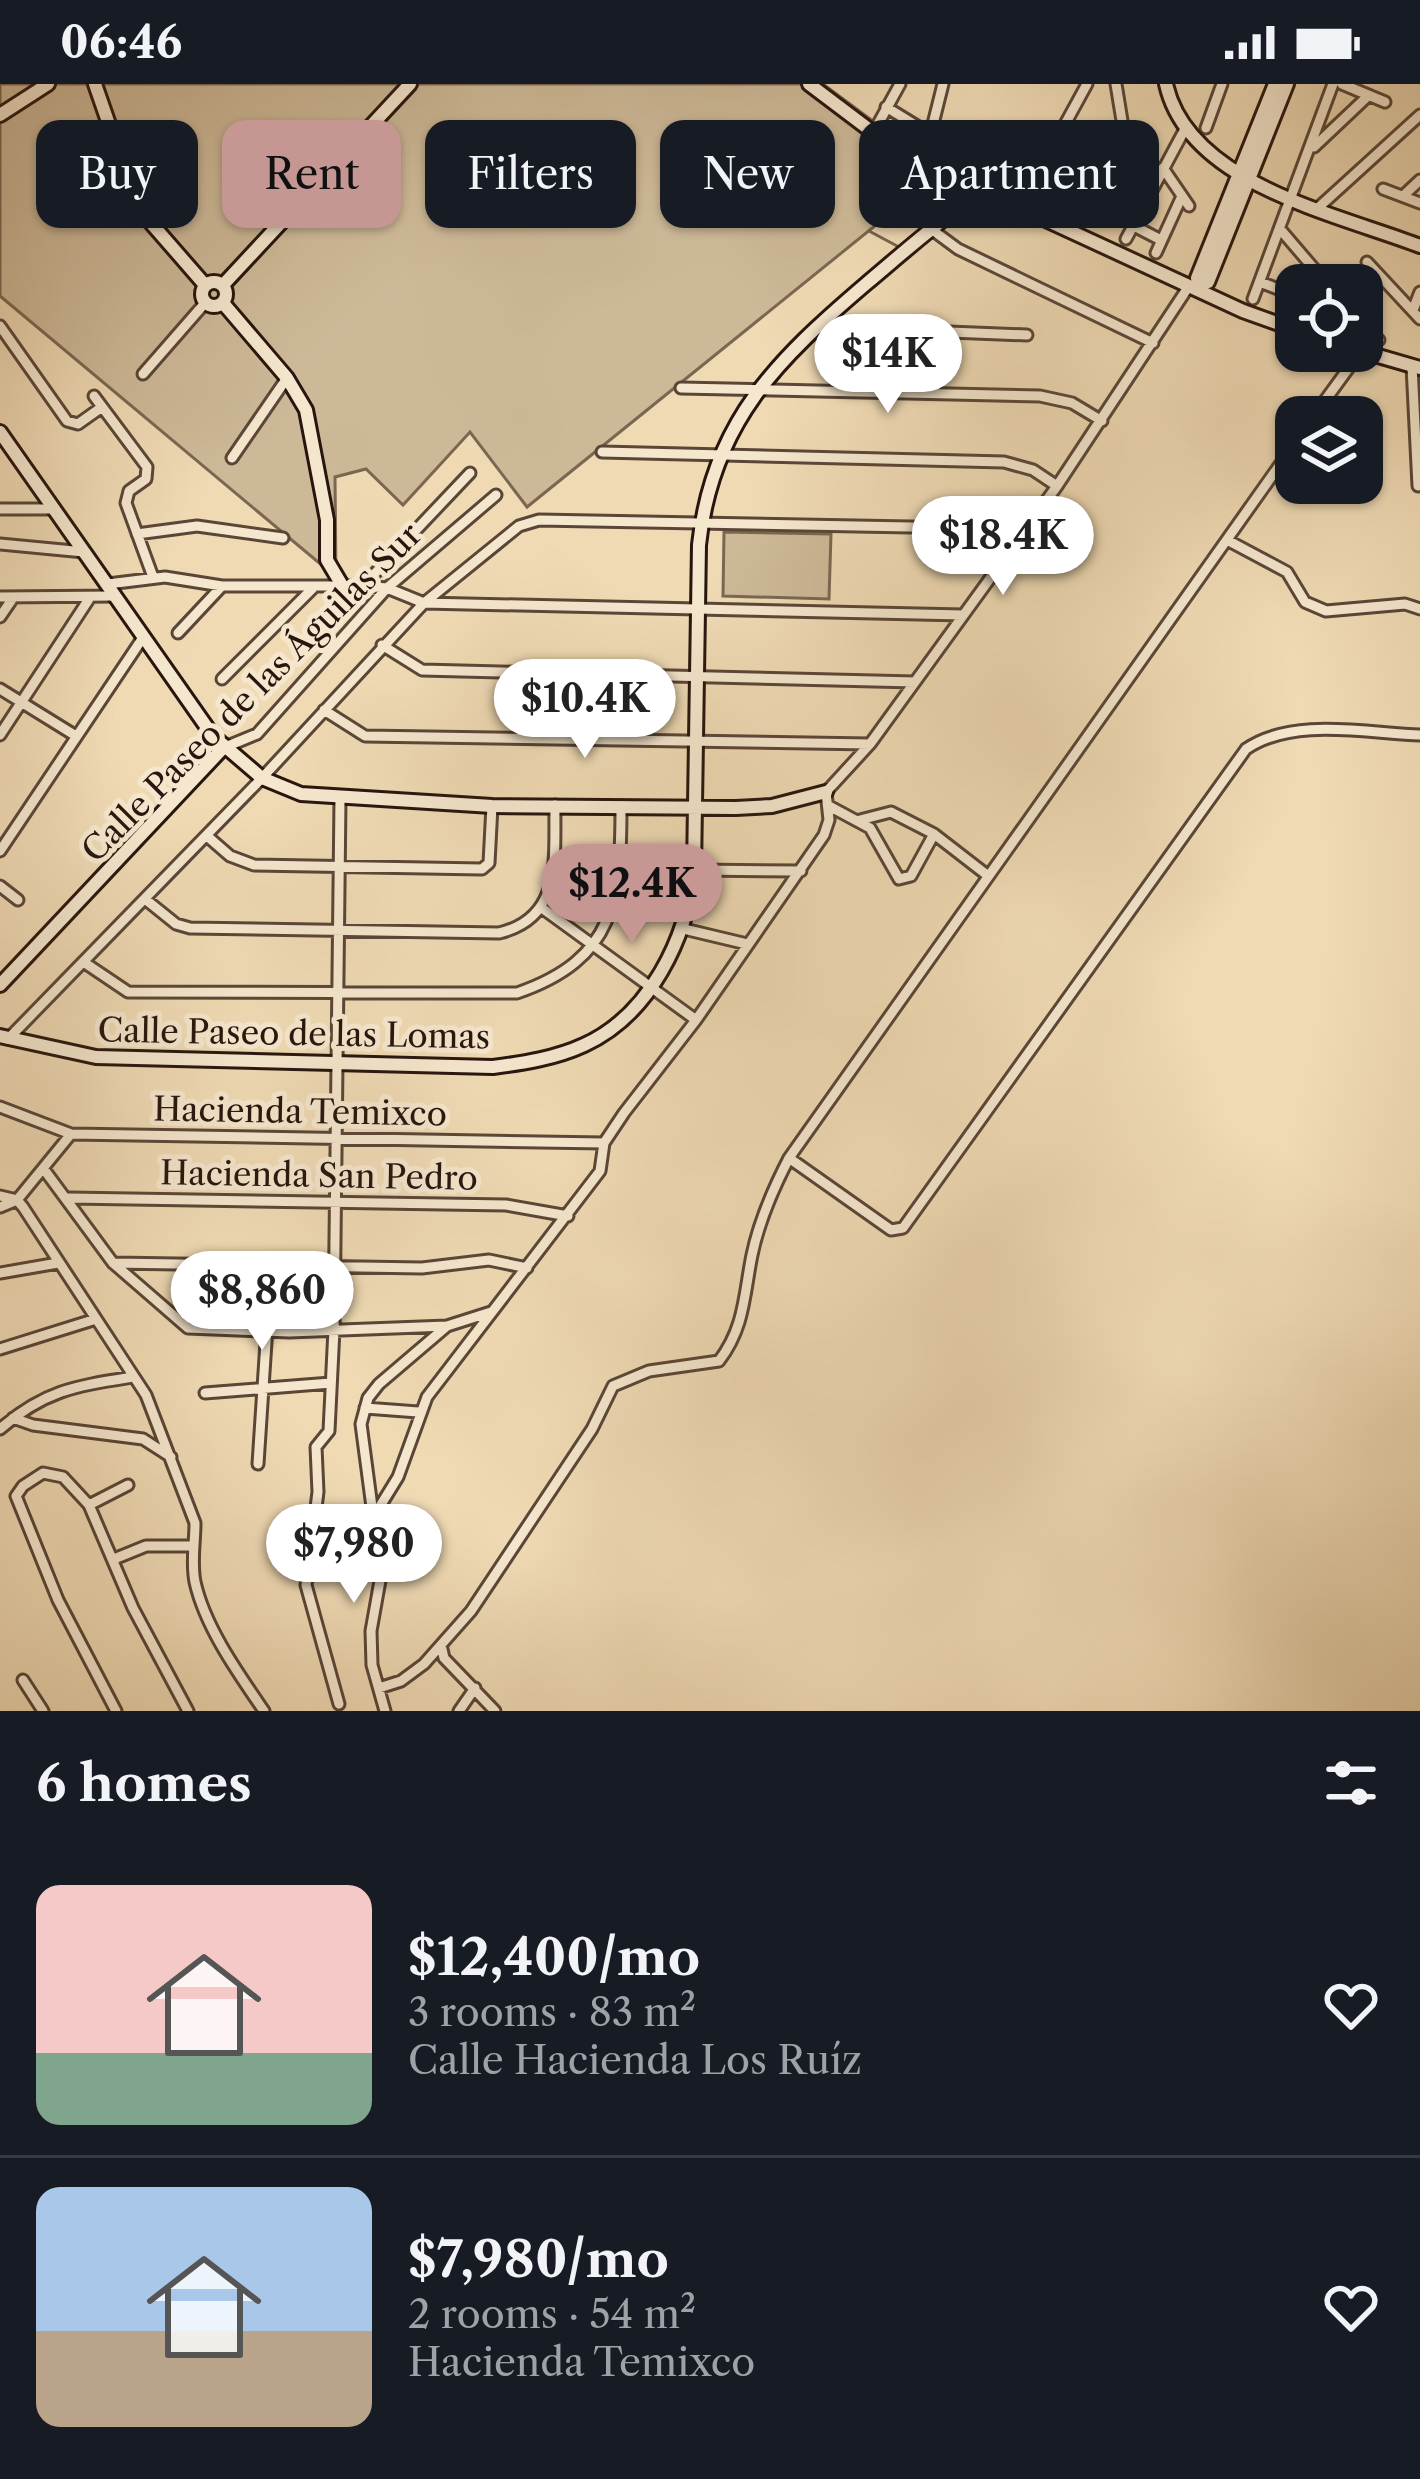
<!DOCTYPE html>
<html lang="en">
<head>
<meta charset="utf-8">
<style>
  body { margin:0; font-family:"Libre Caslon Text",serif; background:#20242c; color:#f1f3f6; height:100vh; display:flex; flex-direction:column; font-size:45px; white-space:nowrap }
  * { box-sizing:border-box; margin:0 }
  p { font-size:39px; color:#9ea1a6 }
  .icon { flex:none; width:66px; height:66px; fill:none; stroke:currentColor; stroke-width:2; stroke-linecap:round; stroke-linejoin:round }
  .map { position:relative; height:1627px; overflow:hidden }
  .side { display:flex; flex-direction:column; background:#171b24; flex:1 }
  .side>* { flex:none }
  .guide { position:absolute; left:36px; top:36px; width:1350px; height:108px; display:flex; gap:24px }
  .tools { position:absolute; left:1275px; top:180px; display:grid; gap:24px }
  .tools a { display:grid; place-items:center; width:108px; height:108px; border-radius:24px; background:#171b24; box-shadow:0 3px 9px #0004; font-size:60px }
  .price { position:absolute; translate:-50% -102px; padding:0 27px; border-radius:42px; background:#fff; color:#222; font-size:39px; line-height:78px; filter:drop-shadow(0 3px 6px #0008) }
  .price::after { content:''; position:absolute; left:50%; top:72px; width:36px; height:27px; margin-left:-18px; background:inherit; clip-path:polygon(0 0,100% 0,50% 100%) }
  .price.selected { background:#c59692; color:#111 }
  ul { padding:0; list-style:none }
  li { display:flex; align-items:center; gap:36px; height:300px; padding:0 36px }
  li+li { border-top:3px solid #363941 }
  li span { display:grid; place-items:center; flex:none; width:336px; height:240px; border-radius:24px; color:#555 }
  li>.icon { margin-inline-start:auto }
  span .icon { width:144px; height:144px; fill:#fffc; stroke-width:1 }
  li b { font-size:51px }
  h2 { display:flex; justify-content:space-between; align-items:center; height:144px; padding:0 36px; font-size:51px }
  .pill { padding:0 42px; border-radius:24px; background:#171b24; box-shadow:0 3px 9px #0004; font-size:42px; line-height:108px }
  .pill.selected { background:#c59692; color:#111 }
  .status { display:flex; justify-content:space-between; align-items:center; height:84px; padding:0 60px; background:#171b24; direction:ltr }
  .status svg { height:33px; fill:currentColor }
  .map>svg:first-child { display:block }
  .green { fill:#cdb998; stroke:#7a6752; stroke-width:3 }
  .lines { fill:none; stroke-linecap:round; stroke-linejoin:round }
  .stream { stroke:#77634f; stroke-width:3 }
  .street-casing { stroke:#5a4637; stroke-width:15 }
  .secondary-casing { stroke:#28150d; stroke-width:18 }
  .street { stroke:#f5e7ce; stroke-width:9 }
  .secondary { stroke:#f5e7ce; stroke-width:12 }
  .labels { text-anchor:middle; stroke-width:10; stroke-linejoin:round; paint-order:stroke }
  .street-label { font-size:33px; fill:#28150d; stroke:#f5e7ce }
</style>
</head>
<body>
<div class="status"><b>06:46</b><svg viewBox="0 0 49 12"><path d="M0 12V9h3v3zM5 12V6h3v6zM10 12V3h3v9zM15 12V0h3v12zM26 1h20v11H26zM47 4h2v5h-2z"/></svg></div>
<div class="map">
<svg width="1420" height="1627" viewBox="0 0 1420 1627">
  <rect width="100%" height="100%" fill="#efdab4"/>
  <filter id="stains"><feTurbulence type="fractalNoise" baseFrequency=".00167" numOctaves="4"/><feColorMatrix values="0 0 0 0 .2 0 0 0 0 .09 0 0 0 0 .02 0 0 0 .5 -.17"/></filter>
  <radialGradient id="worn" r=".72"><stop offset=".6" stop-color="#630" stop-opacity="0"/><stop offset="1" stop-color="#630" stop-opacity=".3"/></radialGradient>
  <path class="green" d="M0 0H823L932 81 923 103 527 423 470 348 403 421 366 385 335 393 336 493 0 212Z
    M724 448 831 450 829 515 723 512Z"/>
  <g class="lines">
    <path class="stream" d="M869 147 899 163"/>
    <g class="street-casing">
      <path id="street" d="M1342 0 1385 18
        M886 23 995 90 998 113
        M1206 44 1222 0
        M872 51 900 0
        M1058 51 1114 80
        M930 52 943 0
        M1314 63 1369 11
        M1163 84 1189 122
        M1036 93 1092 122
        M1383 105 1420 119
        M1028 108 1087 0
        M1403 112 1420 96
        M1319 123 1420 31
        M1085 135 1125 55 1116 0
        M1134 142 1161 156
        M931 145 958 165 1153 259
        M1280 145 1328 201
        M1126 155 1186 43
        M1156 169 1182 112
        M1367 178 1420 235
        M1260 198 1296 212
        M1253 215 1333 0
        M1413 226 1420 208
        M822 238 850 244 1027 251
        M1362 239 1379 256
        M0 242 67 337 78 340 102 323
        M1412 282 1418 402
        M143 290 205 219
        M681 304 1040 312 1072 319 1102 337
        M94 312 147 383 146 395 129 407 126 419 153 493
        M1313 333 1361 267
        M602 368 1004 378 1033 386 1057 402
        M232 374 287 294
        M0 425H55
        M137 450 197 442 283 454
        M1227 456 1287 488 1305 518 1326 527 1405 520 1420 525
        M0 460 84 468
        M108 500 165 493 222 502H363L387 504 424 519 963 531
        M363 502 470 389
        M0 513 116 512
        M0 533 13 514
        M178 549 222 502
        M382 561 422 586 915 598
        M222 595 313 504
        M0 605 76 652
        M324 626 365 652 870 660
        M0 651 89 515
        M223 664 257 650 387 504 496 411
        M829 722 870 744 899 795 911 792 934 750 987 791
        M860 736 891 728 934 750
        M207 752 230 772 254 781 482 785 489 779 492 722
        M0 767 142 555
        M694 786 801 787
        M0 802 18 816
        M145 815 176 840 190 844 499 849C563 834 554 774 555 721
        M542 824 696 936
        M684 845 747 860
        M85 879 128 908 517 909C616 875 621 815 621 722
        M8 955 262 694 424 519 519 442 539 436 1024 445
        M0 1023 71 1050 604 1059
        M789 1074 891 1146 903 1144 1246 665C1293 633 1366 649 1420 651
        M43 1084 113 1179 188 1244 289 1248 447 1242 491 1228
        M0 1112 17 1116 23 1123 146 1311 195 1439C195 1459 191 1478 195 1498 205 1543 238 1589 264 1627
        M69 1114 506 1121 568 1132
        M0 1123 17 1116 71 1050
        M114 1179 422 1184 489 1176 527 1184
        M0 1189 58 1179
        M0 1265 96 1235
        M205 1309 331 1299
        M365 1324 418 1328
        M13 1334 33 1341 143 1355 171 1373
        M0 1345C45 1306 76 1302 133 1293
        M258 1380 271 1182
        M89 1421 128 1401
        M374 1432 398 1393 427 1313 600 1087 604 1059 624 1029 696 936 824 751 829 736 826 708 870 660 1057 402 1189 202
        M114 1475 146 1462H192
        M441 1561 444 1574 495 1627
        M23 1596 43 1627
        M379 1604 401 1597 424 1580 471 1527 592 1345 613 1302 649 1287 719 1277C745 1243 744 1210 752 1171 759 1137 773 1105 789 1074L1296 358
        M339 1620 306 1501 318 1408 316 1363 329 1347 334 1245 340 715
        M116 1627 58 1516 16 1412 23 1402 43 1389 63 1393 89 1421 133 1524 188 1627
        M385 1627 372 1581 371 1547 381 1491 361 1340 368 1314 379 1300 447 1242
        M459 1627 475 1604"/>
    </g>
    <g class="secondary-casing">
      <path id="secondary" d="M95 0 138 124 205 201
        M809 0 899 68 1243 227 1296 246
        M1166 0C1188 100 1337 130 1420 162
        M0 31 48 0
        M202 210a12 12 0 1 1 24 0a12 12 0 1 1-24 0Z
        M1201 200 1208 198 1287 0
        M1201 200 1197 194 1275 0
        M223 201 410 0
        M223 219 287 294 306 326 327 436V476L343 503
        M1361 267 1420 284
        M0 348 213 652 262 694 301 710 492 722 736 724 772 722 826 708
        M0 901 223 664
        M0 952 96 973 493 983C524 979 556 974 584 961 650 931 687 854 694 786L699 461C712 338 778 275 867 199 905 167 941 135 981 107"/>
    </g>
    <use href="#street" class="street"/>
    <use href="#secondary" class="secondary"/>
  </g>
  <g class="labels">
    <g class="street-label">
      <text transform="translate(251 608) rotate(-45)" y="12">Calle Paseo de las Águilas Sur</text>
      <text transform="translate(294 949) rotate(1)" y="12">Calle Paseo de las Lomas</text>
      <text transform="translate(300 1027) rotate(1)" y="12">Hacienda Temixco</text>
      <text transform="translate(319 1091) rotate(1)" y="12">Hacienda San Pedro</text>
    </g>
  </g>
  <rect width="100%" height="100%" filter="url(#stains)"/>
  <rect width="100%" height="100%" fill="url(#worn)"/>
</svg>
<div class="tools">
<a><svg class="icon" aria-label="locate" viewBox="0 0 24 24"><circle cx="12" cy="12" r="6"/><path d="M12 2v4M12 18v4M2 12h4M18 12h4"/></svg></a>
<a><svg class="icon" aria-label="layers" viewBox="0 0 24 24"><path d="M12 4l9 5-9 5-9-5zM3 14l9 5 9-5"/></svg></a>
</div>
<b class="price" style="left:888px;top:332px">$14K</b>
<b class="price" style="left:1003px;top:514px">$18.4K</b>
<b class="price" style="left:585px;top:677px">$10.4K</b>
<b class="price selected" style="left:632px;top:862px">$12.4K</b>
<b class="price" style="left:262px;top:1269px">$8,860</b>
<b class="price" style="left:354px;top:1522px">$7,980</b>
<div class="guide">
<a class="pill">Buy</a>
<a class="pill selected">Rent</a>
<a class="pill">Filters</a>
<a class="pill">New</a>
<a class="pill">Apartment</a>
</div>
</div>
<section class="side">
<h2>6 homes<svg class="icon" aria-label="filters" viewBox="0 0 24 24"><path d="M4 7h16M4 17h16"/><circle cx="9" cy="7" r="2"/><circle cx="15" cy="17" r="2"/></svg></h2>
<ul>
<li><span style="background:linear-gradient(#f6c9c9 70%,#7fa58c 0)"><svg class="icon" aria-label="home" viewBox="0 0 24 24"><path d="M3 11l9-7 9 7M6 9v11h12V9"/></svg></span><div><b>$12,400/mo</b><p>3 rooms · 83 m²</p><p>Calle Hacienda Los Ruíz</p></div><svg class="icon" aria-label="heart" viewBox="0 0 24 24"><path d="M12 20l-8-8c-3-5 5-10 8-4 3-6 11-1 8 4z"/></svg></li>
<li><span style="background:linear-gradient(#a9c7e8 60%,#b9a48a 0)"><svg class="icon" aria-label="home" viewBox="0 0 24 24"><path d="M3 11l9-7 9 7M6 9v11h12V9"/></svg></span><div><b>$7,980/mo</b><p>2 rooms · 54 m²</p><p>Hacienda Temixco</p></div><svg class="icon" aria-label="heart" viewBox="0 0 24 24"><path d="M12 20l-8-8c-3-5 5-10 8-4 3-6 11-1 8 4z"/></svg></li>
</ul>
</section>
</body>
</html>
